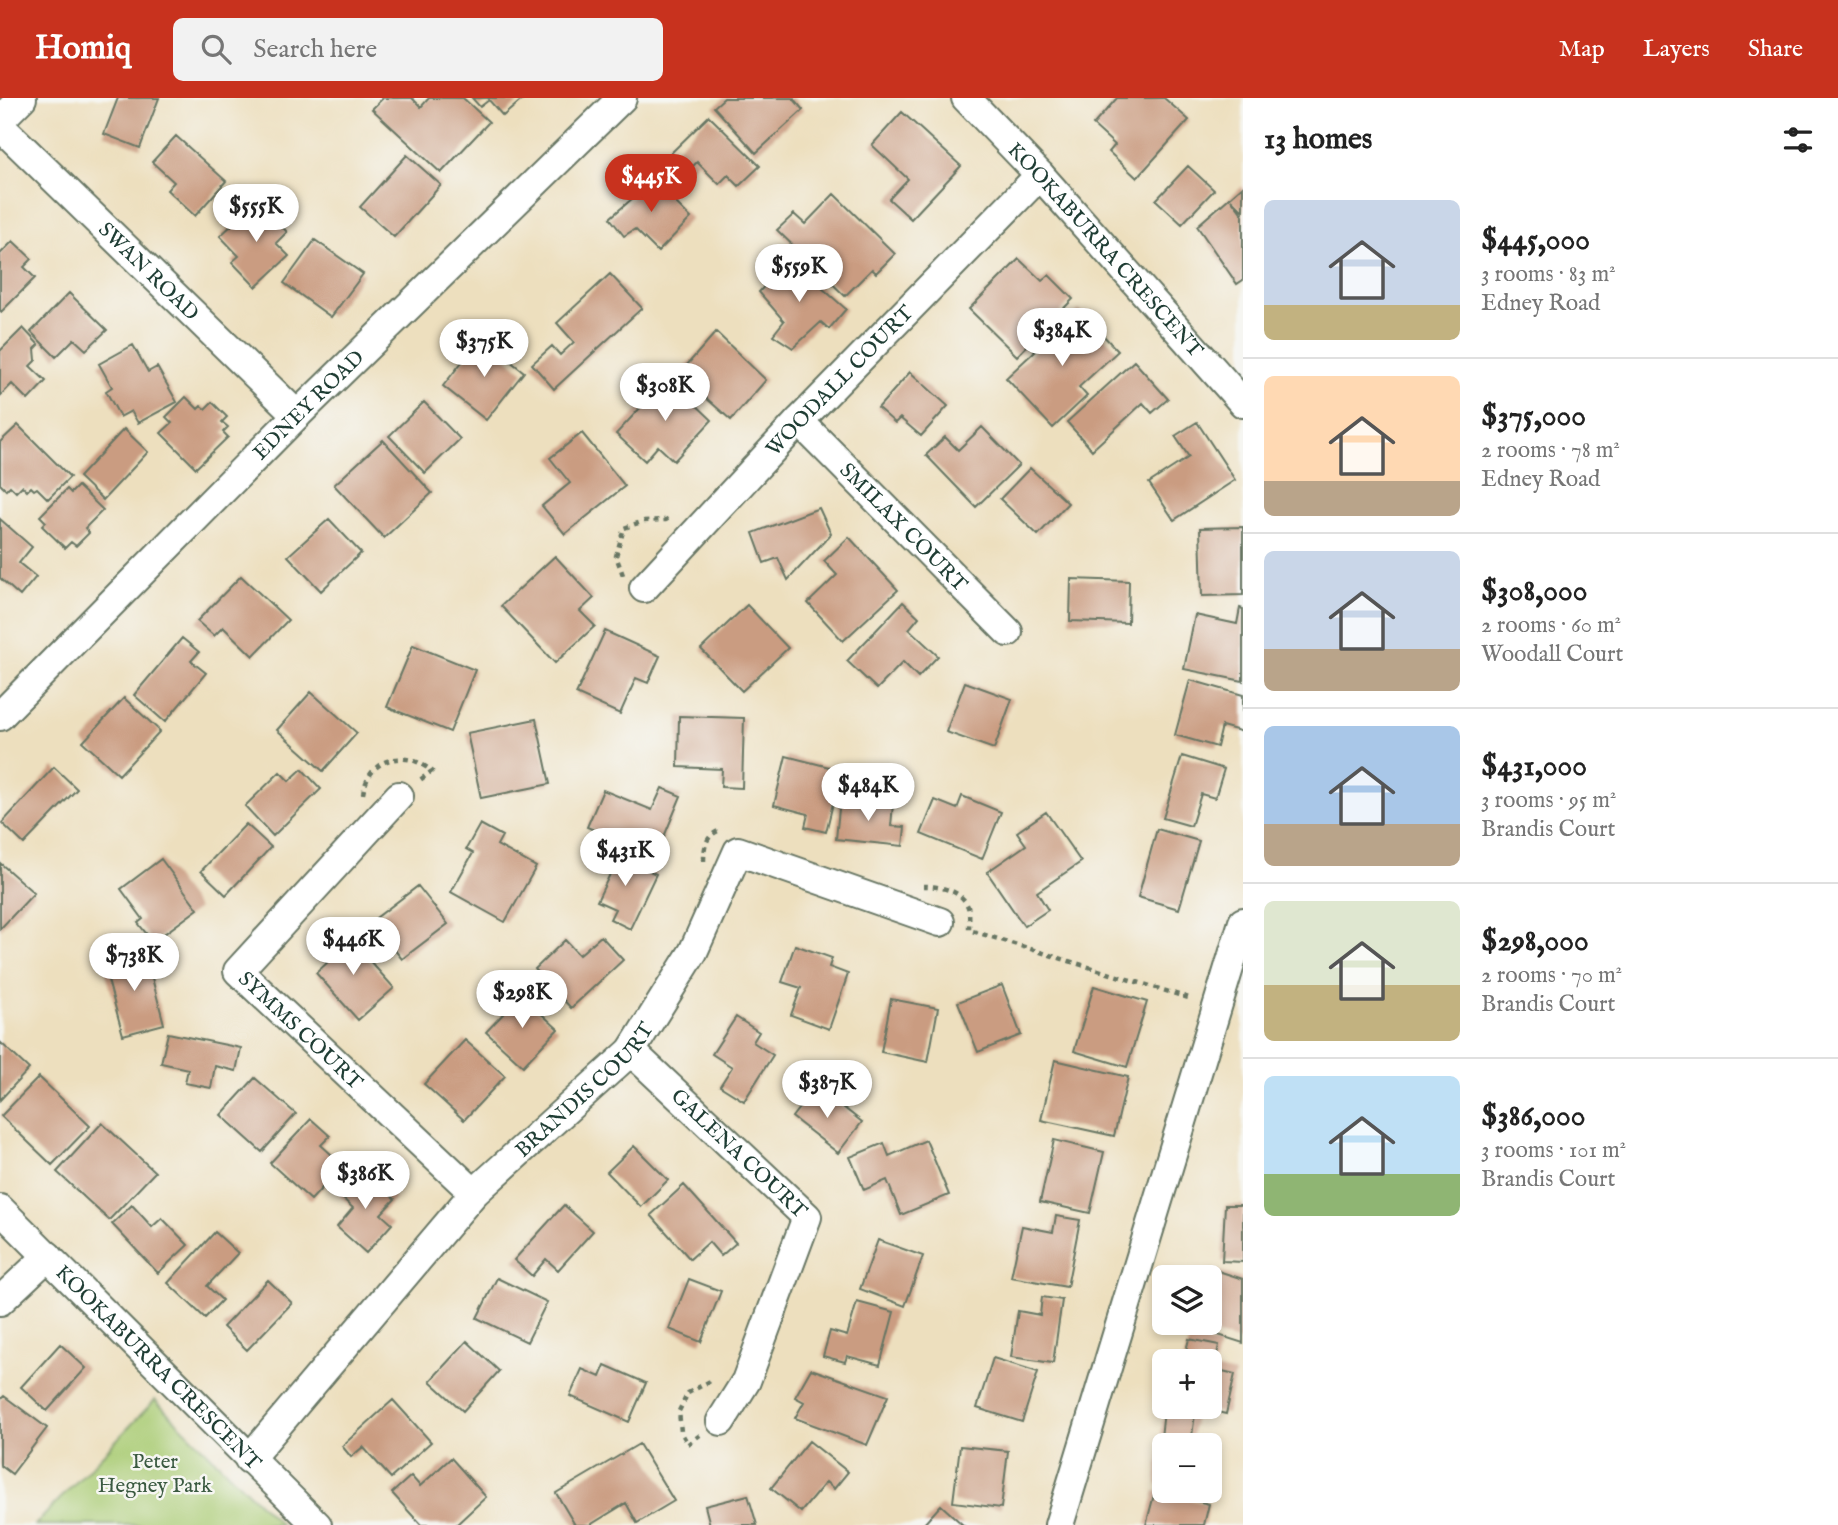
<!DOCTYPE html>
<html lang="en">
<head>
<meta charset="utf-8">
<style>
  body { margin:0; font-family:"IM FELL English",serif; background:#f2f2f2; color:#222; height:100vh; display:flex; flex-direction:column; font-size:26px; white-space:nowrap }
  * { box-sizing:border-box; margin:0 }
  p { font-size:23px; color:#767676 }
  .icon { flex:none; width:38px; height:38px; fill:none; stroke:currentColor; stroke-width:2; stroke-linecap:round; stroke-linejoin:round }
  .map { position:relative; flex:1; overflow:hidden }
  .drawer { display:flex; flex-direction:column; background:#fff; width:595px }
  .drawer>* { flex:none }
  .fabs { position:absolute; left:1152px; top:1167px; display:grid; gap:14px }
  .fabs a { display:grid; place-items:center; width:70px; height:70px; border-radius:10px; background:#fff; box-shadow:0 4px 10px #0003; font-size:35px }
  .price { position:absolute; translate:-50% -60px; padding:0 16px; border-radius:24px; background:#fff; color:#222; font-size:23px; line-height:46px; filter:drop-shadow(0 2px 4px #0008) }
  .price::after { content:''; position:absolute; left:50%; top:42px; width:21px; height:16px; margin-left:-10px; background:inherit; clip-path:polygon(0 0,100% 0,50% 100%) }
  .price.on { background:#c8321e; color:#fff }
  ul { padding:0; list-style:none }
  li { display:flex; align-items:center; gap:21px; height:175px; padding:0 21px }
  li+li { border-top:2px solid #e0e0e0 }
  li span { display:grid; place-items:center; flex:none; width:196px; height:140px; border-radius:10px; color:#555 }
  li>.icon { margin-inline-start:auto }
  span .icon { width:84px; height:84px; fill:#fffc; stroke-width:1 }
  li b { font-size:30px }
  h2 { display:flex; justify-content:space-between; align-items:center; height:84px; padding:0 21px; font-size:30px }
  header { display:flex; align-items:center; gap:42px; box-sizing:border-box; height:98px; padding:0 35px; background:#c8321e; color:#fff }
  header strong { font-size:33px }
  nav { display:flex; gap:38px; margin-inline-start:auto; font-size:24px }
  .search { width:490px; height:63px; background:#f2f2f2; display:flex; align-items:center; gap:18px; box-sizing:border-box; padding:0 24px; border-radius:10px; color:#767676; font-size:26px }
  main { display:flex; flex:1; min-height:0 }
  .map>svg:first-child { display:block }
  .green { fill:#aacc74; stroke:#648454; stroke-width:2 }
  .building { fill:#ca9c81 }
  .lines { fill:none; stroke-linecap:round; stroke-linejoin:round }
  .street-casing { stroke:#677664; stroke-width:32 }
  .path { stroke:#677664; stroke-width:4.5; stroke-dasharray:5 5; stroke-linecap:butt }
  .street { stroke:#fff; stroke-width:28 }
  .labels { text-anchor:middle; stroke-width:5; stroke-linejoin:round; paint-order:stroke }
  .street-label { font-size:21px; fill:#1f3d34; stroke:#f6f6f2 }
  .park-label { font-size:21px; fill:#3b5a41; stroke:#f6f6f2 }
</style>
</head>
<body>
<header>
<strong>Homiq</strong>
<div class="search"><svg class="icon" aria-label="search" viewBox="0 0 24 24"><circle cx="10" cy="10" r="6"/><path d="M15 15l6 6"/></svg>Search here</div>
<nav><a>Map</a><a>Layers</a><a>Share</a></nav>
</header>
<main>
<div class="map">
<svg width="1243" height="1427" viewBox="0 0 1243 1427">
  <rect width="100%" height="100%" fill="#f6f6f2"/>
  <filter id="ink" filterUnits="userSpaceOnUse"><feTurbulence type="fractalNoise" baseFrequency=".0143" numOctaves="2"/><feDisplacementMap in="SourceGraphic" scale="14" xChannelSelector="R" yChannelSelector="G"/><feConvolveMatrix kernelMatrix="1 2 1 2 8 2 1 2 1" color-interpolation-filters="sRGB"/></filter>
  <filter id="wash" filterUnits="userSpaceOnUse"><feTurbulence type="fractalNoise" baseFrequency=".00686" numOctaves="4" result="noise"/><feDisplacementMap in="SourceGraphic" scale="28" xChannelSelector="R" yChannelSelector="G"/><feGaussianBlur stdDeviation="1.57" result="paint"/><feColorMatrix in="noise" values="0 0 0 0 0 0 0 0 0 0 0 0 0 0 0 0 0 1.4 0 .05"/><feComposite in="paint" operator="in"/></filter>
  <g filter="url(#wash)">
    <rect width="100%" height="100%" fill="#eddfbe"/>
    <path class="green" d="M155 1302 281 1427H35Z"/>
    <g id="blocks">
      <path class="building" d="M118 0H159L140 50 104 36Z
        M383 0H412L421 9 429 0H463L489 24 441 75 372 11Z
        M472 0H524L503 18 489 2 480 9Z
        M724 0H793L803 12 756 55 714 9Z
        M1117 0H1164L1189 22 1137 80 1109 54 1115 47 1093 27Z
        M902 14 961 68 911 121 889 101 908 81 872 47Z
        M709 18 760 68 739 88 728 77 719 86 697 64 689 72 671 55Z
        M176 38 226 83 195 118 167 92 174 84 152 64Z
        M407 57 441 87 394 139 360 109Z
        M1188 68 1214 92 1182 126 1156 102Z
        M647 76 691 120 658 154 635 131 624 138 610 120 633 100 626 92Z
        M1243 88V113L1231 101 1243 117V182L1237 186 1197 128Z
        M834 96 895 156 876 175 872 171 845 198 777 132 794 116 805 126Z
        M258 103 287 134 276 145 289 158 256 189 232 164 239 158 220 138Z
        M315 142 363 176 331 219 284 185Z
        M13 143 32 161 24 169 35 180 1 214 0 212V156Z
        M789 161 846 211 829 231 821 224 793 250 773 237 784 223 759 194Z
        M1019 161 1042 183 1049 177 1073 201 1017 258 969 211Z
        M610 176 642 210 554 291 532 266 552 248 560 257 574 244 557 225Z
        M69 195 107 232 86 252 74 241 56 259 31 234Z
        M1079 212 1118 253 1079 289 1087 298 1053 330 1006 280Z
        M23 230 39 247 35 251 36 262 30 268 46 283 28 302 12 286 0 298V253Z
        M716 234 766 282 731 322 679 276Z
        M481 240 524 274 486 322 443 288Z
        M133 247 148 274 157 269 177 304 138 325 131 313 120 319 106 293 112 289 99 266Z
        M1134 263 1168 301 1152 315 1143 305 1092 352 1067 324Z
        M910 274 948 308 921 338 900 320 895 325 878 310Z
        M668 280 712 322 674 363 658 348 645 363 616 336Z
        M186 299 198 311 201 308 205 311 212 304 227 319 222 324 228 329 223 334 228 339 196 370 161 335 172 325 166 319Z
        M424 304 460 341 425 375 389 338Z
        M1197 324 1235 382 1174 422 1149 385 1189 359 1175 338Z
        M18 327 70 379 48 401 37 390 34 392 31 389 27 393 22 388 16 394 10 388 6 392 0 386V344Z
        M982 329 1019 367 976 409 926 357 945 339 958 352Z
        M124 331 148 354 103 402 79 379Z
        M582 335 625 388 565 436 542 408 570 385 550 360Z
        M383 342 432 395 384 440 334 387Z
        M1030 370 1068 405 1038 437 1000 401Z
        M78 388 103 412 85 430 89 435 76 448 71 444 65 450 42 428 46 424 40 418 67 391 71 395Z
        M819 410 831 436 788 482 778 460 764 465 753 435Z
        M0 421 32 449 19 465 36 479 20 498 0 480Z
        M329 421 361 455 321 493 288 458Z
        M1243 429V497L1202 498 1200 430Z
        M849 439 898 492 843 543 808 505 837 477 824 463Z
        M555 458 594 500 580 513 595 528 555 565 501 508Z
        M241 478 288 522 253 558 223 529 214 538 197 523Z
        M1071 481 1129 483 1128 525 1070 523Z
        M903 504 919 519 909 531 938 558 918 579 903 564 877 591 847 563Z
        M747 507 788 550 742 593 701 551Z
        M1240 510 1243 511V583L1184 571 1195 517 1237 526Z
        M605 533 660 558 648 585 636 580 620 616 576 596Z
        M182 540 199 554 191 563 206 575 165 624 134 597Z
        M413 547 475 572 450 634 387 609Z
        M1190 582 1243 597V634L1222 628 1217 649 1175 637Z
        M965 584 1012 601 994 651 946 634Z
        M311 594 357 635 323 673 277 632Z
        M124 600 160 633 119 677 83 644Z
        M679 618 744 620 742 690 721 689 722 671 678 669Z
        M536 621 550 686 481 700 467 635Z
        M786 658 841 672 826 734 805 729 808 716 774 707Z
        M1182 658 1224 671 1215 700 1201 696 1191 728 1163 720Z
        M54 669 77 691 24 746 2 725Z
        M302 671 321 691 273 738 245 708 280 674 289 683Z
        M662 690 681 698 656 758 587 729 603 692 652 712Z
        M962 698 1001 714 982 761 921 736 935 702 957 711Z
        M840 701 893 706 891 728 905 729 903 748 836 741Z
        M1046 714 1081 764 1037 794 1048 812 1024 828 987 774 1026 747 1017 734Z
        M246 726 271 749 226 797 201 773Z
        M480 726 502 738 497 747 536 769 505 824 451 794 473 755 466 751Z
        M1157 731 1199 743 1179 811 1138 799Z
        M605 752 656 776 630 831 610 821 615 811 597 803 613 770 600 764Z
        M161 761 198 811 153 844 138 825 143 821 121 791Z
        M0 765 34 795 0 831Z
        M418 788 448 826 402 861 372 823Z
        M344 834 394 890 358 922 316 875 327 865 319 856Z
        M601 838 623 862 571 910 535 871 565 842 579 857Z
        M795 847 832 860 829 869 848 876 829 931 791 917 801 890 782 884Z
        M145 853 164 926 123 937 103 864Z
        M1002 887 1021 937 978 954 958 904Z
        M1094 888 1147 904 1127 969 1074 953Z
        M521 897 558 931 523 968 486 934Z
        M891 901 938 910 928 964 881 954Z
        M736 919 759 934 753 944 773 957 744 1003 720 988 732 969 712 956Z
        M168 935 241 950 236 973 215 968 211 990 185 985 188 971 161 965Z
        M465 942 505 978 464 1022 424 986Z
        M0 944 29 971 0 1002Z
        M1055 962 1128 979 1114 1038 1041 1022Z
        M39 979 90 1028 52 1067 1 1018Z
        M255 980 296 1016 262 1054 221 1017Z
        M816 988 862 1024 838 1055 792 1019Z
        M311 1021 330 1038 321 1047 343 1067 311 1102 270 1065Z
        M102 1025 155 1074 109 1122 57 1074Z
        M926 1042 949 1097 901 1117 887 1082 864 1092 850 1059 884 1045 889 1058Z
        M1054 1042 1104 1054 1090 1115 1040 1104Z
        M634 1048 668 1082 641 1109 607 1074Z
        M362 1071 395 1101 381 1116 392 1126 366 1155 337 1129 353 1110 339 1097Z
        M684 1087 736 1145 721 1158 709 1144 690 1161 651 1117Z
        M132 1107 152 1129 162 1120 188 1147 158 1175 112 1126Z
        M564 1107 593 1133 558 1172 546 1161 532 1178 514 1162Z
        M1225 1107H1243V1164L1222 1163Z
        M1056 1118 1080 1122 1067 1189 1011 1179 1022 1128 1053 1134Z
        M215 1134 238 1155 207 1188 222 1202 205 1220 168 1185Z
        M878 1142 923 1158 905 1208 860 1191Z
        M1212 1171 1243 1181V1245L1193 1229 1195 1225H1209V1178Z
        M497 1180 547 1204 527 1244 477 1220Z
        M689 1181 721 1193 701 1244 669 1231Z
        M268 1182 292 1205 247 1252 223 1229Z
        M1042 1199 1062 1202 1053 1265 1011 1259 1018 1213 1040 1217Z
        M857 1204 894 1214 880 1267 847 1258 845 1264 823 1258 830 1233 847 1238Z
        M1189 1241 1219 1247 1214 1271 1235 1276 1226 1316 1200 1310 1209 1309V1264H1183Z
        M467 1243 499 1273 463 1313 430 1283Z
        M60 1246 86 1270 47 1313 21 1289Z
        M993 1260 1038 1274 1022 1324 977 1310Z
        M605 1267 646 1285 629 1324 570 1298 582 1271 600 1279Z
        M811 1271 888 1298 867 1347 795 1320 804 1304 795 1299Z
        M4 1298 47 1330 12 1376 0 1367V1302Z
        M393 1302 431 1344 391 1380 363 1349 351 1359 342 1348Z
        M1164 1312 1195 1316 1192 1338 1205 1340 1204 1348H1164V1387L1156 1386Z
        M809 1343 848 1374 834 1391 826 1384 801 1414 771 1390Z
        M639 1346 674 1403 637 1425 626 1405 590 1427H575L556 1395Z
        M960 1348 1008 1353 1001 1410 953 1404Z
        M451 1360 486 1399 456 1427H421L392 1395 411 1378 420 1388Z
        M1155 1393 1209 1406 1204 1427H1146Z
        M748 1397 757 1427H710L705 1408Z
        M941 1407 963 1427H923Z"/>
    </g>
  </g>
  <g filter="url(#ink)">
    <use href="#blocks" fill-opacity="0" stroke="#677664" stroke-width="2"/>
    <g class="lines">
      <g class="street-casing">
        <g id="street">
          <path id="s1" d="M966 0 1040 77 1243 305"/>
          <path d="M0 22 22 0"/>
          <path id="s2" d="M0 28 297 317"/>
          <path id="s3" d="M799 323 1008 534"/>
          <path id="s4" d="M644 490 799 323 1040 77"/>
          <path id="s5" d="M0 618 297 317 622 0"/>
          <path id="s6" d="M399 698 238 873 474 1095"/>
          <path id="s7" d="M631 953 807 1119 746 1283 721 1323"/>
          <path id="s8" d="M0 1111 317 1427"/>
          <path d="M0 1203 48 1158"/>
          <path id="s9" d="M249 1361 474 1095 631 953 693 854 738 753 940 824"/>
          <path d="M1059 1427 1243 824"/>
        </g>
      </g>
      <path class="path" d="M623 477 616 458 624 430 644 423 666 422 672 418
        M363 696C367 671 385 656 412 662 419 664 426 669 432 673L420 682
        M704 763C704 748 706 737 721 732
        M923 788C939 788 962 792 968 809 970 815 969 825 969 832L1192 901
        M700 1337 688 1346 681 1334 679 1313 688 1295 714 1281"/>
      <use href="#street" class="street"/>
    </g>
  </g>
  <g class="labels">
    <g class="street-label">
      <text dy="7" stroke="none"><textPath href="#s1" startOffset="206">KOOKABURRA CRESCENT</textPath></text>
      <text dy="7" stroke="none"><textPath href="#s2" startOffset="208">SWAN ROAD</textPath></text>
      <text dy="7" stroke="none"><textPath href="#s4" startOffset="285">WOODALL COURT</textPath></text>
      <text dy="7" stroke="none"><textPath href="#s5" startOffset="438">EDNEY ROAD</textPath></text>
      <text dy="7" stroke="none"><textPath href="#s3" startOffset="149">SMILAX COURT</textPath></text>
      <text dy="7" stroke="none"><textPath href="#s6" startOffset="324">SYMMS COURT</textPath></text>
      <text dy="7" stroke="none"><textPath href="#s9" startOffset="500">BRANDIS COURT</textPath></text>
      <text dy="7" stroke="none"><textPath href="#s7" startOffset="149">GALENA COURT</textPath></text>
      <text dy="7" stroke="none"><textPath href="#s8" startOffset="224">KOOKABURRA CRESCENT</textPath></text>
    </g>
    <g class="park-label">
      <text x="155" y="1370">Peter<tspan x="155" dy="24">Hegney Park</tspan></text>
    </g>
  </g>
</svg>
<div class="fabs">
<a><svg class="icon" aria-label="layers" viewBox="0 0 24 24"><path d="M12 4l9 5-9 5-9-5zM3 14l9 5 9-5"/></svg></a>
<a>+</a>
<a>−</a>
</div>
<b class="price on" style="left:651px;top:116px">$445K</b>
<b class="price" style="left:256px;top:146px">$555K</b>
<b class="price" style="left:799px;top:206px">$559K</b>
<b class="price" style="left:1062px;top:270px">$384K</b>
<b class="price" style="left:484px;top:281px">$375K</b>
<b class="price" style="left:665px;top:325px">$308K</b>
<b class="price" style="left:868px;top:725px">$484K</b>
<b class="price" style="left:625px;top:790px">$431K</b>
<b class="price" style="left:353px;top:879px">$446K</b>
<b class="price" style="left:134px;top:895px">$738K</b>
<b class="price" style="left:522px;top:932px">$298K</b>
<b class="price" style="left:827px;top:1022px">$387K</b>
<b class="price" style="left:365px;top:1113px">$386K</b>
</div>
<section class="drawer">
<h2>13 homes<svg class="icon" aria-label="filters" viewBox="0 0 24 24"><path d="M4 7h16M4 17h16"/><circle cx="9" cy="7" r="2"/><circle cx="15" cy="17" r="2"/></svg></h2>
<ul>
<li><span style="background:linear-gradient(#c9d6e8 75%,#c2b280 0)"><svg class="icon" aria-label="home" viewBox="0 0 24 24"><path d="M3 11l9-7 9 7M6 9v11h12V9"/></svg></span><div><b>$445,000</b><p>3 rooms · 83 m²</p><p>Edney Road</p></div></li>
<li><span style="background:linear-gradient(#ffd9b3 75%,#b9a48a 0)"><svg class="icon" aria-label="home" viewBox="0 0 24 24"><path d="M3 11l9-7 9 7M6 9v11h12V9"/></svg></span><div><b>$375,000</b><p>2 rooms · 78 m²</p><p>Edney Road</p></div></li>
<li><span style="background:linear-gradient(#c9d6e8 70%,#b9a48a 0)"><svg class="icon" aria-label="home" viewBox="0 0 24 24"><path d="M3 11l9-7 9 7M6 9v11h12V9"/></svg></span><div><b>$308,000</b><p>2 rooms · 60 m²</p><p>Woodall Court</p></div></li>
<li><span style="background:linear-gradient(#a9c7e8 70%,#b9a48a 0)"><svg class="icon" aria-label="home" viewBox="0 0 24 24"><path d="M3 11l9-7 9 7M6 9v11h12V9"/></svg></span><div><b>$431,000</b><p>3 rooms · 95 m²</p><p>Brandis Court</p></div></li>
<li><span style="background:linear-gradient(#dfe7d0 60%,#c2b280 0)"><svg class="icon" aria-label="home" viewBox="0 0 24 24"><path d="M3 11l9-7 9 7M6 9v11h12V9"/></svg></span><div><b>$298,000</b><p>2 rooms · 70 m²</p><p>Brandis Court</p></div></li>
<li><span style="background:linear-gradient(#bfe0f5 70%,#8fb573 0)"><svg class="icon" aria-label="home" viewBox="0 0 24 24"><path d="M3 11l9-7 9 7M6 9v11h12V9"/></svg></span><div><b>$386,000</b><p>3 rooms · 101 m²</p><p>Brandis Court</p></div></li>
</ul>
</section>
</main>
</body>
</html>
